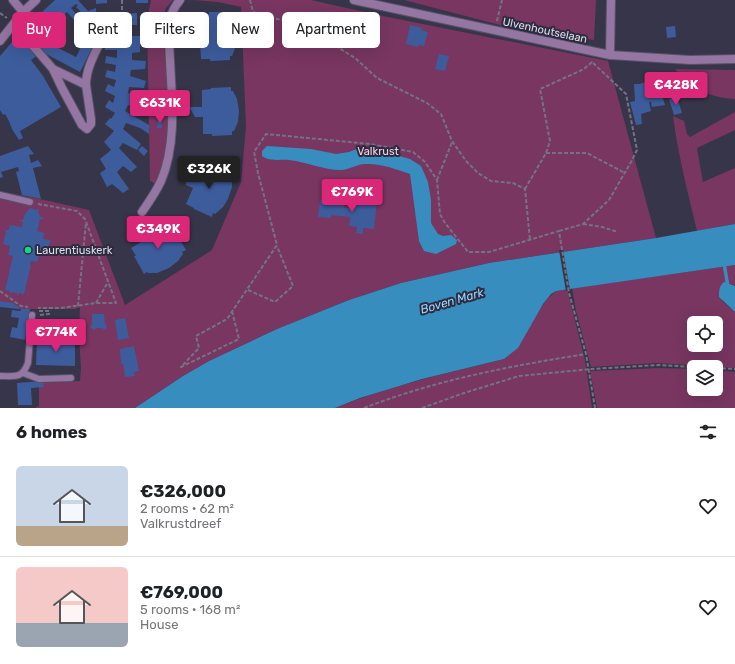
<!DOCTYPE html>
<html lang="en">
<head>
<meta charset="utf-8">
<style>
  body { margin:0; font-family:Rubik,sans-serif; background:#f2f2f2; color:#202124; height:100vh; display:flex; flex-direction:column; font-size:15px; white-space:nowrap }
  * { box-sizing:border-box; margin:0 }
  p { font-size:13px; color:#757577 }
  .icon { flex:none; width:22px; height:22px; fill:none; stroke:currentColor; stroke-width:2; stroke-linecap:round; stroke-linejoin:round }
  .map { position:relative; height:408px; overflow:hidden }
  .side { display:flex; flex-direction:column; background:#fff; flex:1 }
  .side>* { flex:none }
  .hud { position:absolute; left:12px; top:12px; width:400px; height:36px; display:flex; gap:8px }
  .controls { position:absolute; left:687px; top:316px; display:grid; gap:8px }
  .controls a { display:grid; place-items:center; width:36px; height:36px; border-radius:6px; background:#fff; box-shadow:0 4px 16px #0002; font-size:20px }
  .price { position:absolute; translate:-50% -34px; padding:0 9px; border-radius:4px; background:#db2777; color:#fff; font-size:13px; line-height:26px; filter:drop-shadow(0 1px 2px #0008) }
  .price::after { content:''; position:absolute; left:50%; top:24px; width:12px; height:9px; margin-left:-6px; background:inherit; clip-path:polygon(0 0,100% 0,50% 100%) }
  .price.selected { background:#222; color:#fff }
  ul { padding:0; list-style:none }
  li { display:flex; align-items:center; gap:12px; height:100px; padding:0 16px }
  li+li { border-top:1px solid #e0e0e0 }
  li span { display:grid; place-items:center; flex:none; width:112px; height:80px; border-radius:6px; color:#555 }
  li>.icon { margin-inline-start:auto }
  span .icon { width:48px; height:48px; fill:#fffc; stroke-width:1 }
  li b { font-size:17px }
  h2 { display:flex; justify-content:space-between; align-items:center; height:48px; padding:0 16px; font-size:17px }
  .tag { padding:0 14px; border-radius:6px; background:#fff; box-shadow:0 4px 16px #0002; font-size:14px; line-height:36px }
  .tag.selected { background:#db2777; color:#fff }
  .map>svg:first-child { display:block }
  .green { fill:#783661; fill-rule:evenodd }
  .water { fill:#368dbe }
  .pier { fill:#373549 }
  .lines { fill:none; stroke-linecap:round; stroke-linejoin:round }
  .stream { stroke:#368dbe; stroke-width:3.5 }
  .building { fill:#3d5c9c }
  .service-casing { stroke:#555366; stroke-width:8 }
  .minor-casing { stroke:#555366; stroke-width:10 }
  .path { stroke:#747384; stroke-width:2; stroke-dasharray:4 2; stroke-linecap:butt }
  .service { stroke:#9575a2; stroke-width:6 }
  .minor { stroke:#9575a2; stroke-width:8 }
  .poi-dot { fill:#12d98a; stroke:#2d2b3f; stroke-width:1.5 }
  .labels { text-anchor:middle; stroke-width:4; stroke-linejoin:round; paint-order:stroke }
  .street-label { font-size:11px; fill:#dfdeeb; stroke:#2d2b3f }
  .park-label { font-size:11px; fill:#f9cfe7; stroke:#2d2b3f }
  .poi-label { font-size:11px; fill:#dfdeeb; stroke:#2d2b3f; text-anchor:start }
  .water-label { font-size:12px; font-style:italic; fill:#99d7ff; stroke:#2d2b3f }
</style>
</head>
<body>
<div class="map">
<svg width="735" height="408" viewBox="0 0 735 408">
  <rect width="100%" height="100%" fill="#373549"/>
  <path class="green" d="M151 0H173L166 8 162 20C165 65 172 113 164 158 163 167 159 176 156 184L150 181 147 19Z
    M194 0H311L378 15 608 61 656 238 489 263 401 283 349 300 277 329 241 346 209 361 183 376 135 408H35L39 406V383L80 381 81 368 79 337 80 307 75 309H19V306L0 301V191L49 201 89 210 125 305 212 250 241 182 246 127 241 7 218 2Z
    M404 0H596L594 40 500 25Z
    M675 69 735 70V99C711 98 689 88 675 69Z
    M735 112V130L697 148 703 182 735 168V224L697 231C688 193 678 155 673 116L684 121 687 134 690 137Z
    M735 265V286L732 284 722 301 735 312V368L658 363 591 367 576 311 572 288ZM694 323H716V345H694Z
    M567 289 585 360 592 408H335C389 386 447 373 504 359L547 299 556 291Z
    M660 368 694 369V389H716V370L735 372V408H597L590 371Z"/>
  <path class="water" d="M267 146 311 149 336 154 349 152 359 148 378 150 410 159 421 166 428 182 431 200V223L438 234 443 236 451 235 457 240 456 244 436 254 424 251 419 241 410 174C396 169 380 163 365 164 357 164 349 170 341 170 323 170 307 162 289 160 280 159 270 162 262 156V151Z
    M735 224V265L556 291 551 294 543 304 518 348 504 359 422 379 360 398 335 408H135L183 376 209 361 241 346 277 329 349 300 401 283 489 263 656 238Z
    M724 282 735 286V312L719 297C719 291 719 286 724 282Z"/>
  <path class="pier" d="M559 250H563L570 290 566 291Z"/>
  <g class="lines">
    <path class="stream" d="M724 263 728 287"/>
  </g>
  <path class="building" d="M55 0H78L88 11 96 8V15H92L88 19 76 7 78 5 76 4 71 8 78 16 74 20 67 12 55 23 43 11Z
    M96 0H107V3L96 4Z
    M136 0H148V3H136Z
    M42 11 52 22 53 25 49 29 53 34 48 39 56 47 76 57 83 43 92 48 80 72 46 54 40 47 44 43 39 37 35 42 23 29Z
    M209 12H228L229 16H231L233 20 236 29 237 39 234 51 232 56H230V60L210 61V59H201L200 42H193L187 32H200V15L209 14Z
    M137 13V25H126V14Z
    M91 24 96 30 89 35 83 28 86 25 87 27Z
    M96 24H108V31H96Z
    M410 25 422 28 421 30 428 32 424 46 418 45V47L406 44Z
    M675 26 676 37 667 38 666 27Z
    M19 34 38 55 31 60 43 76 61 107 20 131 23 138 19 140 12 129 9 121 5 114 3 115 0 110V56Z
    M127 36H140V52L132 53V60L146 61 145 69 131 70 130 76 146 81 144 88 129 87 128 93 145 101 142 108 128 105 125 111 149 125V134L140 128 126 123 123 129 141 144 137 150 123 143 119 148 137 167 131 172 123 166 117 172 129 189 123 193 112 184 107 187 100 173 106 169 100 159 111 150 104 142 114 131 105 124 110 118 111 119 115 113 105 107 109 100 113 103 115 96 105 91 108 84 114 87 116 80 105 77 107 70 115 72 116 65 105 63 106 56 117 58V50H105V43H127Z
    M439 54 449 56 445 71 435 69Z
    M658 73H666L671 95H662L665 105 652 107 651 102H649L651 111 641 114 642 124 636 125 630 102 635 101 634 84H641V83L658 82Z
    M231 87V91H233L237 99 239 111 238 122 234 131H232V135L212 136V134H203V117H195L189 107H202V90L211 89V88Z
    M677 97 682 113 674 115 669 99Z
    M157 121H162V128H157Z
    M28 146 34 154 29 155 31 163 38 160 42 166 33 168 41 199 22 195 16 172 19 171 18 167 1 172 3 177 0 178V156Z
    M142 146 148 151 144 156 138 150Z
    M204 163 212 166 213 165 231 173 229 177H232V187L228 199 223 207 215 214 213 213 212 217 194 209V208L186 204 193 188 186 185 185 173 197 179Z
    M352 199 377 201 374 229 363 228V234L356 233 357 227 349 226 350 217 331 215V218L318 217 320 200 344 203V208H351Z
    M30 208 37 210 38 209 40 210 38 211 40 217 44 218V219H40L37 231 45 233 44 234 43 239 49 240 50 239 51 240 50 241 47 253 48 255 47 256 46 254 40 253 37 262 31 261 30 267 31 268 30 269 28 276 29 277H28L24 294 19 293 18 295H17V293L11 292V293H9L10 291 5 290 13 256 8 255 10 246 3 244 6 232 4 229 8 231 10 225 22 227 23 222 20 221V220H23L25 214Z
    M148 223 155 234 170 226 174 233H176L186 250 182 252 183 254 178 261 169 268 157 273H148L147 272 144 274 134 256H136L131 248 146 239 142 233Z
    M0 301 13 303 15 305 19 306V309L0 307Z
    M21 309H30L25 340 10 337 12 327 17 328 19 318 11 317 12 310 20 311Z
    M92 314H104L105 324 107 326 105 330 102 328H96L94 330 90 327 92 325Z
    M125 318 129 338 118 340 115 320Z
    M37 339 75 340V366L36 365Z
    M134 346 139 371 134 372 135 376 125 377 123 364H121L120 349Z
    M43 381 44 387 31 388 32 405H18L17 383Z"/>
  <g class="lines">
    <g class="service-casing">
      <path id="service" d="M103 36H122
        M0 195 30 202
        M23 373 39 379 71 378
        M0 376C15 376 22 379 28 363L32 315"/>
    </g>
    <g class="minor-casing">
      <path id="minor" d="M13 0 23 12
        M354 0 610 55 690 60 735 59
        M14 24 53 69 62 88 82 125 87 129 91 124V119L86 85
        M0 41 23 12 36 0
        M610 55 611 0
        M53 69 86 85C86 67 96 52 103 36
        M142 212C149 202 156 192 161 181 181 134 168 75 169 26 170 16 173 8 180 0"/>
    </g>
    <path class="path" d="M122 0V27
      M250 0 253 12 295 24 318 35 355 58 377 78 427 103 441 114 452 141 466 161 478 173 491 181 513 183 525 189 530 240
      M0 13 7 18
      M497 21 502 0
      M546 153H587L625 173
      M437 180 452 142
      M525 189 546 153 550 141 540 89 584 69 592 62
      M38 204 77 211 85 219 116 303H96L61 308H38
      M583 224 602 227 618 232
      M559 231 583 224 609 200 631 162 637 150 626 94 592 62V61
      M248 290 275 302 293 286 277 246
      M0 291 21 306 28 307
      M96 303 108 282
      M78 306 86 222
      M39 311H49V314L40 315
      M232 311 239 339 181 367 199 348 196 336 227 319 277 245 258 173 254 152 266 134 370 144 413 152 425 162 437 180 440 214 445 223 468 252H489L559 231 569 293 586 354 595 408
      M40 326H68
      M716 368 735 369
      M364 408C436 380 510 366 586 354
      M422 408 464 393 519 376 591 369 659 365 695 367"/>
    <use href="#service" class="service"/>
    <use href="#minor" class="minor"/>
  </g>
  <circle class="poi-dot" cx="28" cy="250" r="4"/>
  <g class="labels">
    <g class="street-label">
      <text transform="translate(545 30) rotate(12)" y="4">Ulvenhoutselaan</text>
    </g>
    <g class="park-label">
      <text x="378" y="155">Valkrust</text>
    </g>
    <g class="poi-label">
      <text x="36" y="254">Laurentiuskerk</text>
    </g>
    <g class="water-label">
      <text transform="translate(452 301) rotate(-16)" y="4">Boven Mark</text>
    </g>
  </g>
</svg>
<div class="controls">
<a><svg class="icon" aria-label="locate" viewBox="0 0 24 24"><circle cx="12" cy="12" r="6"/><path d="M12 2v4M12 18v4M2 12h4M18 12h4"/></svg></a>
<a><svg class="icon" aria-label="layers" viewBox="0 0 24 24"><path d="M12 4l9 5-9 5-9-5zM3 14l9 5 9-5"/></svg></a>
</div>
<b class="price" style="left:676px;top:106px">€428K</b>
<b class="price" style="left:160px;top:124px">€631K</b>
<b class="price selected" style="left:209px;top:190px">€326K</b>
<b class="price" style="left:352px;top:213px">€769K</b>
<b class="price" style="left:158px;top:250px">€349K</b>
<b class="price" style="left:56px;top:353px">€774K</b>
<div class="hud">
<a class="tag selected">Buy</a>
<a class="tag">Rent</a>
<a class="tag">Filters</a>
<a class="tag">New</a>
<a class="tag">Apartment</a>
</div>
</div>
<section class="side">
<h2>6 homes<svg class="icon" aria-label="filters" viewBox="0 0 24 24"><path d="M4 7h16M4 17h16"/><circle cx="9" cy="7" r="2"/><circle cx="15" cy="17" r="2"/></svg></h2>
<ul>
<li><span style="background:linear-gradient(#c9d6e8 75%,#b9a48a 0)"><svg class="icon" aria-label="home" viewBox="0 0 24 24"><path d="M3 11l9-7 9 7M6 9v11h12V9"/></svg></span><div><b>€326,000</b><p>2 rooms · 62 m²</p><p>Valkrustdreef</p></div><svg class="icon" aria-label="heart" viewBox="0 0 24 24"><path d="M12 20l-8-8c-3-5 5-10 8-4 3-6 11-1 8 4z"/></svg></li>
<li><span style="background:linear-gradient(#f6c9c9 70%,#9aa5b1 0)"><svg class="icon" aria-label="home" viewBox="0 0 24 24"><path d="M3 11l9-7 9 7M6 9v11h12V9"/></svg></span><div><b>€769,000</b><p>5 rooms · 168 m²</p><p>House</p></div><svg class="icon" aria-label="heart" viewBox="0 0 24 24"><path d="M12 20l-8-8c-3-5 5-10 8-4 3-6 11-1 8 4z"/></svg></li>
</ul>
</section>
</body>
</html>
